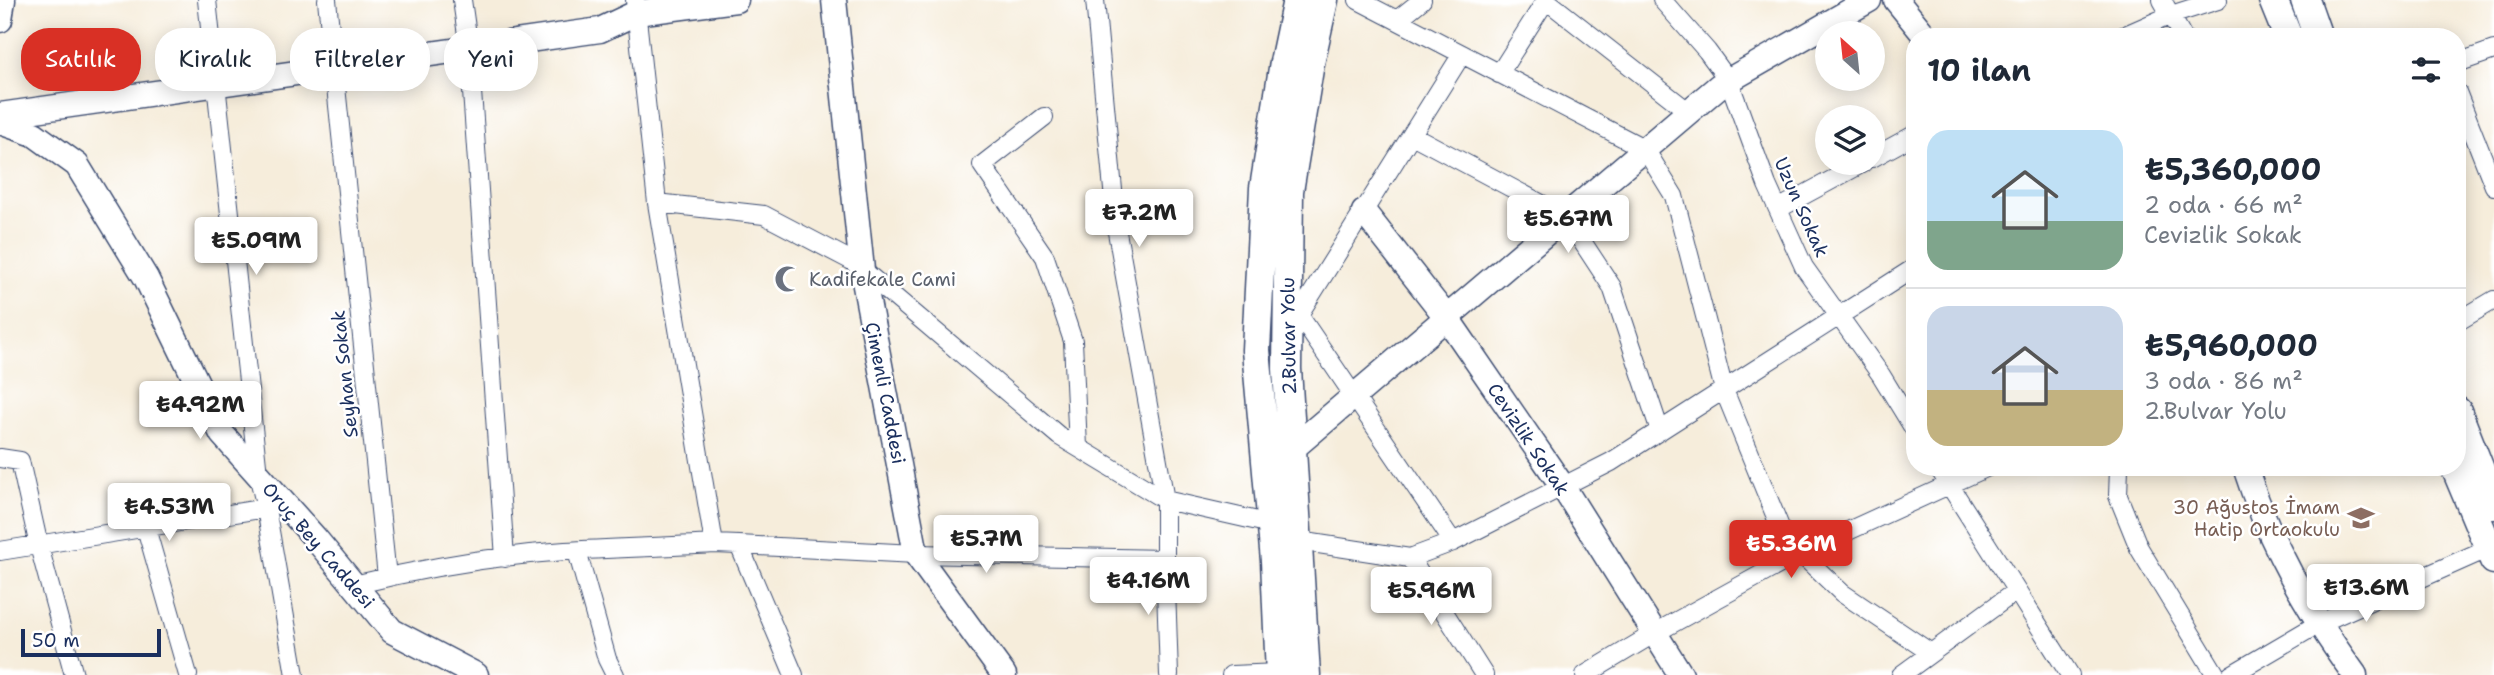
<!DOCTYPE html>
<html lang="tr">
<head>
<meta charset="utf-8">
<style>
  body { margin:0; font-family:"Shantell Sans",sans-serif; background:#f2f2f3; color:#1f2937; height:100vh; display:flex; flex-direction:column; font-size:26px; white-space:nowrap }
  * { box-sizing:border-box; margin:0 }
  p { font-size:23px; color:#747a83 }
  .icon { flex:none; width:38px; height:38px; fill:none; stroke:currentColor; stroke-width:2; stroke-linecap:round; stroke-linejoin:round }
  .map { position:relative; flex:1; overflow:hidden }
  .panel { position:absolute; left:1906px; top:28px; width:560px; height:448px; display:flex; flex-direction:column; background:#fff; border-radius:28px; box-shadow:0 4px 18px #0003 }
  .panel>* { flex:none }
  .hud { position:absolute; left:21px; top:28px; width:665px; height:63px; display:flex; gap:14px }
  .needle { width:46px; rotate:333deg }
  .controls { position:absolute; left:1815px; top:21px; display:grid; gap:14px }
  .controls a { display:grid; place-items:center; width:70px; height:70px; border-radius:50%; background:#fff; box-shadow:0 4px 18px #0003; font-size:35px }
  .scale { position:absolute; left:21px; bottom:18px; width:140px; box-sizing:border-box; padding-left:7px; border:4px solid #1b2f5e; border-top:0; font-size:19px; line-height:24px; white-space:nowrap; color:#1b2f5e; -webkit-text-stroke:5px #fff; paint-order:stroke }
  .price { position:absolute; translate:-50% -60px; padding:0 16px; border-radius:7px; background:#fff; color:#222; font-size:23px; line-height:46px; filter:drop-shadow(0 2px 4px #0008) }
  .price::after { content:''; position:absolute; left:50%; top:42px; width:21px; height:16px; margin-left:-10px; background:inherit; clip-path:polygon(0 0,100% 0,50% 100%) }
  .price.current { background:#d93025; color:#fff }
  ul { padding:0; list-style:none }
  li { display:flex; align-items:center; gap:21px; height:175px; padding:0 21px }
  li+li { border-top:2px solid #e0e1e3 }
  li span { display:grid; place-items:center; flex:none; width:196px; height:140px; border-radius:21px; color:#555 }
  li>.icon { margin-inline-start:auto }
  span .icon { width:84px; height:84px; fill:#fffc; stroke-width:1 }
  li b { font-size:30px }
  h2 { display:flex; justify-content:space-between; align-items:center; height:84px; padding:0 21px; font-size:30px }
  .chip { padding:0 24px; border-radius:28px; background:#fff; box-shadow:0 4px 18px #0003; font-size:24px; line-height:63px }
  .chip.current { background:#d93025; color:#fff }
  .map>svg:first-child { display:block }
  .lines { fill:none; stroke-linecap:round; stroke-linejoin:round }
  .street-casing { stroke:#3c4c71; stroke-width:20 }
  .secondary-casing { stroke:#3c4c71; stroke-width:27 }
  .primary-casing { stroke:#3c4c71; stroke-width:31 }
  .street { stroke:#fff; stroke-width:18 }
  .secondary { stroke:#fff; stroke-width:24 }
  .primary { stroke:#fff; stroke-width:28 }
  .labels { text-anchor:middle; stroke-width:5; stroke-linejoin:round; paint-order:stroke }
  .street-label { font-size:19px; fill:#1b2f5e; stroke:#fff }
  .worship-label { font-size:19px; fill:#5b616d; stroke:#fff; text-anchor:start }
  .education-label { font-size:19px; fill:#785e54; stroke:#fff; text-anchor:end }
</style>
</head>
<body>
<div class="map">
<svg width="2494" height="675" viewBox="0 0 2494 675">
  <rect width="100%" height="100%" fill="#fff"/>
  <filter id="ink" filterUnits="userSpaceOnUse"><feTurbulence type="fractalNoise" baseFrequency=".0143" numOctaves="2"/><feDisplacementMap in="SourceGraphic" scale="14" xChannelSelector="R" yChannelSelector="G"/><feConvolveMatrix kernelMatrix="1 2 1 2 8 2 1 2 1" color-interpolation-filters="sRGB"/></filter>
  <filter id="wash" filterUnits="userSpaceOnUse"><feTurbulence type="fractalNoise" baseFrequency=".00686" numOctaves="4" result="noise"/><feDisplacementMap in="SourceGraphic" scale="28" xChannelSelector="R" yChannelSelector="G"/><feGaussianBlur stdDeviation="1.57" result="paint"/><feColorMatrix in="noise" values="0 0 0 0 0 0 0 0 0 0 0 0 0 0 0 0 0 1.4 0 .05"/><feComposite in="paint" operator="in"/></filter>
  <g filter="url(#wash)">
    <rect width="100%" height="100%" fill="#f6eddb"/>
  </g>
  <g filter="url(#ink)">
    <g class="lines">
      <g class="street-casing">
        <path id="street" d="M327 0 387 577
          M462 0 469 49 505 558
          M635 0 657 203
          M1095 0 1117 232 1165 500
          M1358 0 1645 149 1674 196 1724 390 1780 527 1800 553 1842 593 1931 653
          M1662 0 1707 51 1729 81 1767 185 1804 267 1881 375 1914 429
          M2162 0 2183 37
          M1397 20 1422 0
          M2121 37 2171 15 2218 0
          M2457 63 2494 50
          M1499 74 1546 0 1689 112
          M2457 92 2494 186
          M1044 117 982 165 1045 257 1073 341 1078 447
          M1412 135 1566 217 1612 287 1660 431
          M1872 158 1914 135
          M1778 209 1863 163
          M2457 322 2494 300
          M1293 324 1462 54
          M0 458 20 461 39 546 74 675
          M1938 467 2070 675
          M2119 467 2118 496 2139 548 2216 675
          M266 508 295 675
          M146 528 188 675
          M1453 542 1611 462 1914 268
          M739 545 714 544 657 203 764 215 852 261 1059 436 1165 500
          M0 551 266 508 258 474 207 0
          M577 551 607 659 615 675
          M1410 558 1484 675
          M1165 559 1169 675
          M354 585C423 568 494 556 565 551 614 548 664 547 714 544
          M794 675 739 545 916 554 1165 559V500L1271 524 1299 541 1410 558 1453 542 1299 315
          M1231 675 1279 673
          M1585 675 1655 633 1800 553 1988 467
          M1901 675 2016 591
          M2231 675 2318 624 2489 548"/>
      </g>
      <g class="secondary-casing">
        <path id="secondary" d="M834 0 862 270 916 554 1004 675
          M1896 0 1926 37
          M0 20 3 0
          M0 115 600 30 636 13 736 0
          M0 122 34 134 77 165 146 278 222 434 315 538 392 631 476 675
          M1364 212 1447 318 1563 487 1681 675
          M1292 449 1719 86 1869 0
          M2245 467C2270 545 2307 609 2355 675"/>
      </g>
      <g class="primary-casing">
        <path id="primary" d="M2273 0 2288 37
          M2305 0 2318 37
          M2457 411 2494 505
          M2455 467 2494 560
          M1280 675 1275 561 1256 350 1264 188 1284 62 1297 0
          M1306 675 1287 369 1289 191 1310 63 1324 0"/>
      </g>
      <use href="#street" class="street"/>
      <use href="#secondary" class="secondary"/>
      <use href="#primary" class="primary"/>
    </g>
  </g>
  <defs>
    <g id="mosque-bare" transform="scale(2.1)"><path d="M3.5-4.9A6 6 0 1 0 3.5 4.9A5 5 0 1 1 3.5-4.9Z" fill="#6b7280" stroke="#fff" stroke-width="2.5" paint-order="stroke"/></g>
    <g id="school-bare" transform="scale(2.1)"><path d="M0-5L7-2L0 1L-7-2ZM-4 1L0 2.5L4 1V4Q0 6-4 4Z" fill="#8d6e63" stroke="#fff" stroke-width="2.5" paint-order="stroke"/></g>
  </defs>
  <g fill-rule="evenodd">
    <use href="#mosque-bare" x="788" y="279"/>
    <use href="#school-bare" x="2361" y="518"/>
  </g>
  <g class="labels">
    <g class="street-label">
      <text transform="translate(1802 207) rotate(66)" y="7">Uzun Sokak</text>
      <text transform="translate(1288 336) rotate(-91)" y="7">2.Bulvar Yolu</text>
      <text transform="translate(344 374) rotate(-96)" y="7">Seyhan Sokak</text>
      <text transform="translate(886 393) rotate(79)" y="7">Çimenli Caddesi</text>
      <text transform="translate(1529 439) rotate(56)" y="7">Cevizlik Sokak</text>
      <text transform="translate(319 545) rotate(49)" y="7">Oruç Bey Caddesi</text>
    </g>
    <g class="worship-label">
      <text x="809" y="286">Kadifekale Cami</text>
    </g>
    <g class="education-label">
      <text x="2340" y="514">30 Ağustos İmam<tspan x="2340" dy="22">Hatip Ortaokulu</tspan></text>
    </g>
  </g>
</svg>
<div class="controls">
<a><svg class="needle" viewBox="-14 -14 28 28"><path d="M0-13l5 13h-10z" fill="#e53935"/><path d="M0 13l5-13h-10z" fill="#747a83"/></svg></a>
<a><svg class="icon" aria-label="layers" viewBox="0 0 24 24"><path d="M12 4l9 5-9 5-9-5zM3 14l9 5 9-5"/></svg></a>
</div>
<div class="scale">50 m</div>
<b class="price" style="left:1139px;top:249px">₺7.2M</b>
<b class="price" style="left:1568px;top:255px">₺5.67M</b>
<b class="price" style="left:256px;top:277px">₺5.09M</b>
<b class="price" style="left:200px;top:441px">₺4.92M</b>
<b class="price" style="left:169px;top:543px">₺4.53M</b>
<b class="price" style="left:986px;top:575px">₺5.7M</b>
<b class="price current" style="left:1791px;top:580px">₺5.36M</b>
<b class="price" style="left:1148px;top:617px">₺4.16M</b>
<b class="price" style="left:2366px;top:624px">₺13.6M</b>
<b class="price" style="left:1431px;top:627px">₺5.96M</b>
<div class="hud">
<a class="chip current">Satılık</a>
<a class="chip">Kiralık</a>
<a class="chip">Filtreler</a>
<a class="chip">Yeni</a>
</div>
<section class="panel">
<h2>10 ilan<svg class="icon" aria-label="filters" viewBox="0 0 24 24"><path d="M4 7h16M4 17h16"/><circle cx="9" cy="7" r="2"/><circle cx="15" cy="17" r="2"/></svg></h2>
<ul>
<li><span style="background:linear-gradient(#bfe0f5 65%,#7fa58c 0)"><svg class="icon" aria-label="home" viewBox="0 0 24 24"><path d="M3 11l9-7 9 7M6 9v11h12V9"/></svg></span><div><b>₺5,360,000</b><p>2 oda · 66 m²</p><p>Cevizlik Sokak</p></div></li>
<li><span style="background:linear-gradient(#c9d6e8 60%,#c2b280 0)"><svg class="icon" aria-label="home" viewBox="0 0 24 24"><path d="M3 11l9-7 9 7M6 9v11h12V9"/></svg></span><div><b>₺5,960,000</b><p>3 oda · 86 m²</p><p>2.Bulvar Yolu</p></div></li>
</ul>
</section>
</div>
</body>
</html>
